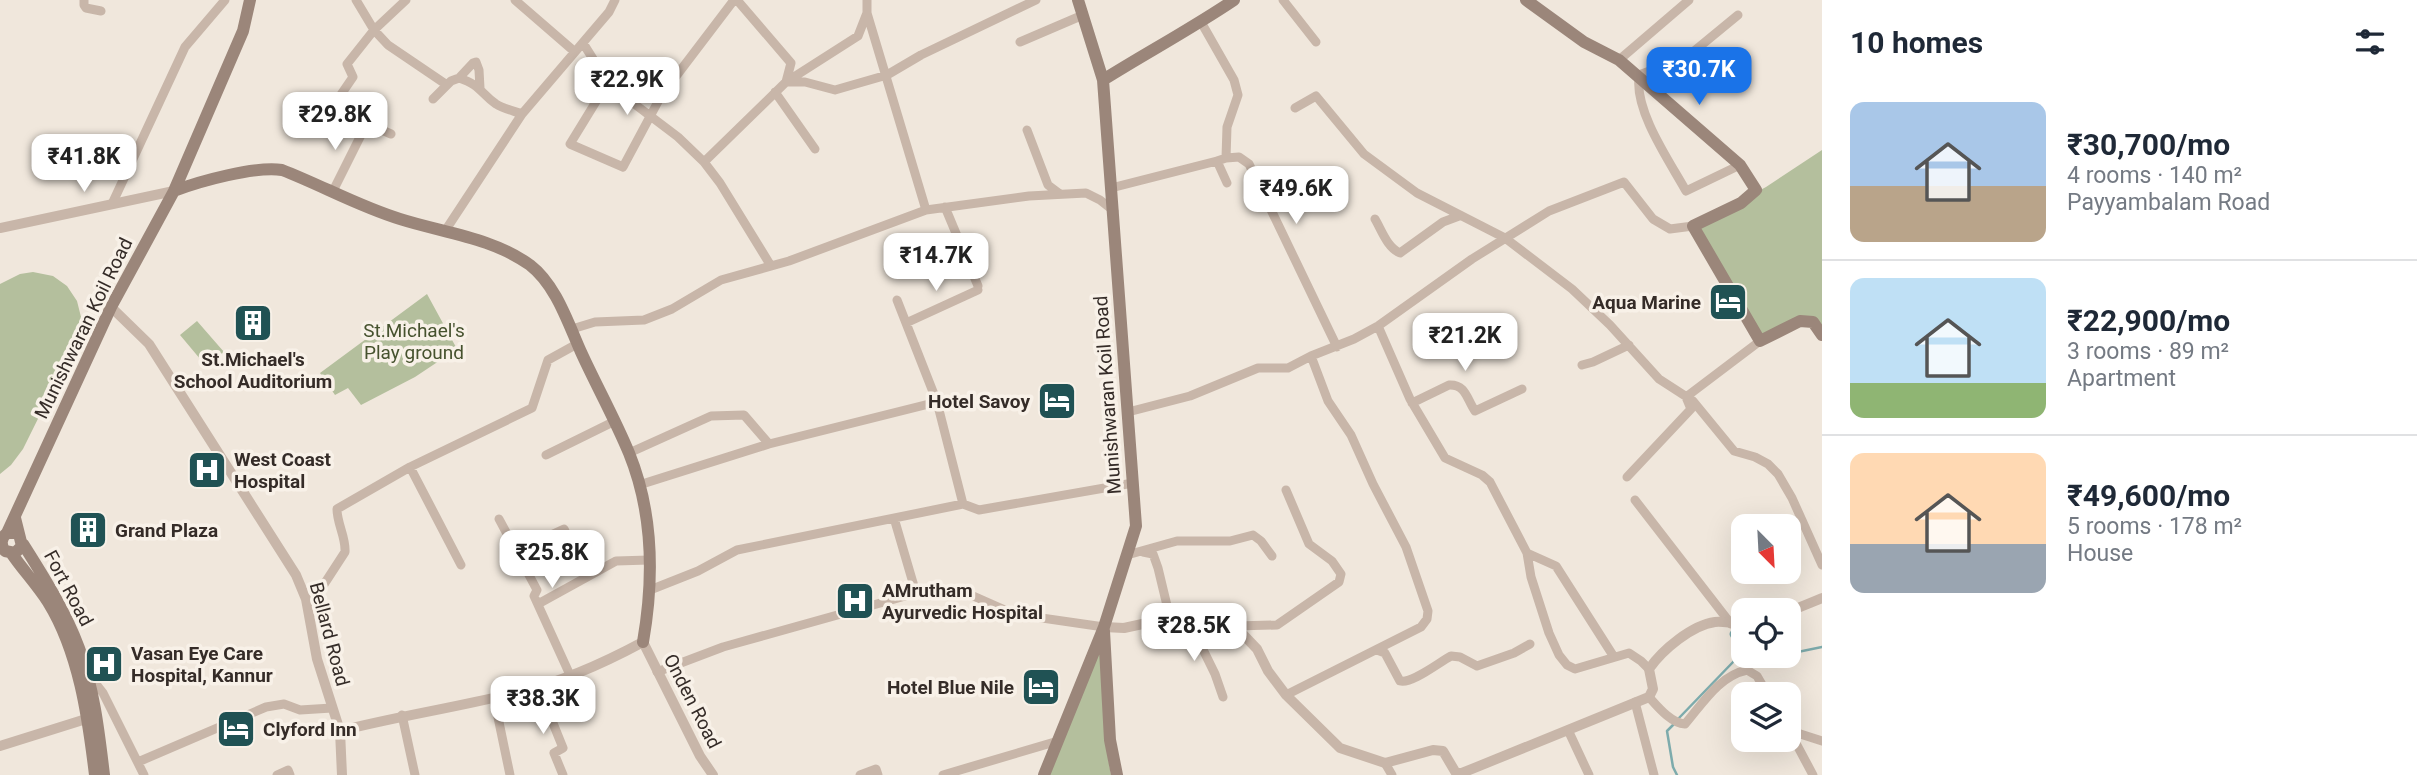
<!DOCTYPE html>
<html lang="en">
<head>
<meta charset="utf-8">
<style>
  body { margin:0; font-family:Roboto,sans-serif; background:#f6f6f7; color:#1f2937; height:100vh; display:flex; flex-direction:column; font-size:26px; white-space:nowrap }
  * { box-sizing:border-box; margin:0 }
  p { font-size:23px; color:#747a83 }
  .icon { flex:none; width:38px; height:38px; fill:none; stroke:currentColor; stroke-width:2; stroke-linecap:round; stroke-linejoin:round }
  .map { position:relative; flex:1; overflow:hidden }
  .details { display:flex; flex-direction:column; background:#fff; width:595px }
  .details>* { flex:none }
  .needle { width:46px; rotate:156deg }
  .tools { position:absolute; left:1731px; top:514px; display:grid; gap:14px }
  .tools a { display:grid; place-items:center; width:70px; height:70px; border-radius:14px; background:#fff; box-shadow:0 7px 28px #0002; font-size:35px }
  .price { position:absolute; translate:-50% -60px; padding:0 16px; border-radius:14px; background:#fff; color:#222; font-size:23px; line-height:46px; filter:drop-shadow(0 2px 4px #0008) }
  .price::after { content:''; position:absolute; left:50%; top:42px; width:21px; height:16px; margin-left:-10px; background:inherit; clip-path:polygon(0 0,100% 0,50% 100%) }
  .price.on { background:#1a73e8; color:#fff }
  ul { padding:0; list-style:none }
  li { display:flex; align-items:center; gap:21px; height:175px; padding:0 28px }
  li+li { border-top:2px solid #e0e1e3 }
  li span { display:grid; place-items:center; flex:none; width:196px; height:140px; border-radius:14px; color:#555 }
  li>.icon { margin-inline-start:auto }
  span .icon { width:84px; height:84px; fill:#fffc; stroke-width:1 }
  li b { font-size:30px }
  h2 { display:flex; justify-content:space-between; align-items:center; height:84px; padding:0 28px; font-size:30px }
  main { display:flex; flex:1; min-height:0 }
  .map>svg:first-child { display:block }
  .green { fill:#b4bf9d }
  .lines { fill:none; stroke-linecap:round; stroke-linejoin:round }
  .stream { stroke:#7dabac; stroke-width:2.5 }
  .canal { stroke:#7dabac; stroke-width:9 }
  .minor { stroke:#c8b6a9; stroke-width:9 }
  .tertiary { stroke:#c8b6a9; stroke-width:10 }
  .secondary { stroke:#9b867a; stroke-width:12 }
  .labels { text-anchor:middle; stroke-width:7; stroke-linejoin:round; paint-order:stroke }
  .poi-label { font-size:19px; font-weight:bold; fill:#352c28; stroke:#f8f1e8; text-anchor:start }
  .street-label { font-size:19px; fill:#352c28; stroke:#f8f1e8 }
  .park-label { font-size:19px; fill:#46522e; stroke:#f8f1e8 }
</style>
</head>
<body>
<main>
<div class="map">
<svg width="1822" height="775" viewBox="0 0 1822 775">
  <rect width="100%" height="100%" fill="#f0e7dc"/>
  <path class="green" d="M1822 150V335L1813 322 1760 341 1693 226 1766 187Z
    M33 272 53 276 67 286 77 301 81 317 80 334 23 449 11 465 0 474V284L20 274Z
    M427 294 457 349 415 377 361 405 348 388 335 395 320 373Z
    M197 321 224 352 206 366 180 335Z
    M1103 635 1105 739 1111 775H1047Z"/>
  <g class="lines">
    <path class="stream" d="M1788 654 1822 647
      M1678 719 1735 660 1744 656
      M1674 724 1667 731 1673 767 1677 775"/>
    <path class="canal" d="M1734 634 1743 649"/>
    <path class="minor" d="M84 0V5L86 8 101 11
      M356 0 374 30 388 45 447 85
      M515 0 575 52
      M737 0 791 63 786 82 704 162 720 183 771 266
      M867 0V13L926 210
      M1283 0 1316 42
      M1201 22 1234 80 1238 95 1227 127 1226 158 1217 161 1227 183
      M1020 42 1083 15
      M583 43 605 78 616 90 678 137 704 162
      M1619 60 1689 0
      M1636 76 1677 61 1693 52 1738 15
      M459 78C481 85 480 93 496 104 504 109 514 111 522 114
      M1639 78C1635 112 1670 162 1686 191L1740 165
      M608 82 570 144 623 167 661 96 734 0
      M786 82H805L835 90 887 75 921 55 1036 0
      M786 82 858 36 867 13
      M775 92 815 149
      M433 99 451 81 459 78 473 63 476 62 479 70 480 88
      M1295 108 1316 96 1364 154 1417 193 1505 238 1572 289 1610 325 1659 379 1693 401 1734 451 1755 457 1768 464 1778 474 1792 498 1822 565
      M1027 130 1048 185 1060 194
      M391 134 368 124 365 127 329 112 353 77 347 64 374 30 406 0
      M1226 158 1239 157 1249 164 1337 347
      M1111 188 1217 161
      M333 191 365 127
      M112 204 185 47 225 0
      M945 207 978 286
      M1375 219C1382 231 1387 247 1400 253L1443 222 1459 216
      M445 231 522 114 609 12 615 0
      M897 300 937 402
      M906 323 978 290
      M1378 326 1410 399 1445 458 1482 475 1490 482 1527 553 1531 577 1549 633 1559 655 1567 665 1575 669 1629 653 1641 661 1649 669
      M572 329 595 322 644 320 672 309 721 280 789 261 926 210 1029 196 1086 193 1100 200 1114 211
      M1582 365 1593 362 1629 345
      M1412 403 1449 385C1466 384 1467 400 1475 411L1522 389
      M1128 412 1190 396 1258 368H1288L1311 356 1354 339 1378 326 1472 259 1549 211 1624 182 1653 219 1670 229 1693 226
      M629 453 711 416 744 415 769 444 937 402 963 504 737 550 698 571 650 590
      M546 455 613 422
      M410 467 461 565
      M1627 477 1691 409 1686 397 1760 341
      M639 485 769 444
      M1635 500 1731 624
      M963 504 979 510 1133 483
      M894 518 916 593
      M499 519 537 590 534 596 570 675
      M516 551 564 529 587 577
      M1143 552 1153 554 1158 568 1170 618
      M1527 553 1556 566 1614 657
      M1127 555 1177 541H1230L1253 535 1261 541 1272 556
      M538 604 616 561 649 560
      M308 609 345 552C346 537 337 524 337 509L410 467 532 408 548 360 577 344
      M1188 619 1215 674 1223 697
      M1235 626 1277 625 1339 582 1341 574 1332 561 1309 544 1286 490
      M1377 650 1385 653 1400 681C1412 684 1438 663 1451 656L1460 657 1477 666 1514 653 1530 644
      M657 672 723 647 916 593 971 595 1014 614 1104 627
      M89 681 96 684 103 693 144 775
      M538 686 563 748 554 753 563 775
      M1286 695 1421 627 1427 619 1428 611 1406 547 1373 484 1351 435 1328 401 1311 356
      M1649 697C1658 707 1671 723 1685 724 1703 703 1719 676 1747 670L1757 676 1768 695
      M494 698 510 775
      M1635 702 1654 775
      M402 715 415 775
      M1568 730 1589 775
      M1788 730 1822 741
      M1790 732 1813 775
      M138 762 266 707 284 704 300 710 332 708
      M1385 763 1392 775
      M277 775 288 770 290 775
      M860 775 876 769 878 775
      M943 775 1058 741"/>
    <path class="tertiary" d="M0 228 174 191
      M111 307 149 344 296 575 306 599 317 659 340 731 342 775
      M1788 612 1822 598
      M1104 627 1124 628 1170 618 1220 622 1235 626 1257 649 1268 671 1286 695 1340 748 1385 763 1433 750 1443 751 1456 773H1462L1649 697 1653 689 1649 669C1662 650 1692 625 1715 622 1724 621 1734 624 1743 623
      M340 731C399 716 459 707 519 692 562 682 604 663 643 642L700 756 713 775
      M0 746 86 719"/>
    <path class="secondary" d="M1526 0 1584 42 1619 60 1740 165 1756 190 1741 203 1693 226 1760 341 1800 321 1813 322 1822 335
      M1103 80C1146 53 1191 29 1234 0
      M174 191C200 181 255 166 282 170 321 185 360 207 400 219 444 233 491 237 530 265 556 285 568 323 581 352 596 385 615 419 629 453 653 512 654 579 643 642
      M15 518 22 546 15 553 5 551C0 545 1 538 7 533H17
      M7 533 111 307 174 191 243 31 250 0
      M23 544C44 577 65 611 79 648 94 688 99 733 104 775
      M12 554C23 570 37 585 48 602 79 652 88 717 95 775
      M1104 631 1110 740 1117 775
      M1044 775 1104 627 1136 526 1103 80 1078 0"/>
  </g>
  <defs>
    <g id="hotel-square" transform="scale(2.0125)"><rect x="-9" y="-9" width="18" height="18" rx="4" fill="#205254" stroke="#f8f1e8"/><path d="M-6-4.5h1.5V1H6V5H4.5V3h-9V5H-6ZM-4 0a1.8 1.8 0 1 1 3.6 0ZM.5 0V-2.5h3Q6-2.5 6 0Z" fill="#fff"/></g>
    <g id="building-square" transform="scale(2.0125)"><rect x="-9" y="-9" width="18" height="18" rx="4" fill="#205254" stroke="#f8f1e8"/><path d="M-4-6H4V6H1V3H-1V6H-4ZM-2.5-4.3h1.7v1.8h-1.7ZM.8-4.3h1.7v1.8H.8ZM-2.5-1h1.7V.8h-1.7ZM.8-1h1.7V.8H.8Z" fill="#fff"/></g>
    <g id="hospital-square" transform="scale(2.0125)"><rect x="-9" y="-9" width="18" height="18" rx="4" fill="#205254" stroke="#f8f1e8"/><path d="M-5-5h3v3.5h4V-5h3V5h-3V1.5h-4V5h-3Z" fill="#fff"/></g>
  </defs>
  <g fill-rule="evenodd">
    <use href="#hotel-square" x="1728" y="302"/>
    <use href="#building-square" x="253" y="323"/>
    <use href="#hotel-square" x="1057" y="401"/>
    <use href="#hospital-square" x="207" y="470"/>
    <use href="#building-square" x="88" y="530"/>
    <use href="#hospital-square" x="855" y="601"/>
    <use href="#hospital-square" x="104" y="664"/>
    <use href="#hotel-square" x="1041" y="687"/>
    <use href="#hotel-square" x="236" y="729"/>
  </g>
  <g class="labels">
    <g class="poi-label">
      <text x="1701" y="309" text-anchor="end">Aqua Marine</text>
      <text x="253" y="366" text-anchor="middle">St.Michael's<tspan x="253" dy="22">School Auditorium</tspan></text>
      <text x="1030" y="408" text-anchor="end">Hotel Savoy</text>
      <text x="234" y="466">West Coast<tspan x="234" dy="22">Hospital</tspan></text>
      <text x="115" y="537">Grand Plaza</text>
      <text x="882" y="597">AMrutham<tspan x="882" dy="22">Ayurvedic Hospital</tspan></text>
      <text x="131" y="660">Vasan Eye Care<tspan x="131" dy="22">Hospital, Kannur</tspan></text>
      <text x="1014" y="694" text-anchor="end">Hotel Blue Nile</text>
      <text x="263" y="736">Clyford Inn</text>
    </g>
    <g class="street-label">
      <text transform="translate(83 328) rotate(-64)" y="7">Munishwaran Koil Road</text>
      <text transform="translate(1107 395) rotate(-94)" y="7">Munishwaran Koil Road</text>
      <text transform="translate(69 588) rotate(62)" y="7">Fort Road</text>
      <text transform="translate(330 634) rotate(75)" y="7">Bellard Road</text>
      <text transform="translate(693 701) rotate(63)" y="7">Onden Road</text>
    </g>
    <g class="park-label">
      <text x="414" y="337">St.Michael's<tspan x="414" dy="22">Play ground</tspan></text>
    </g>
  </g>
</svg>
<div class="tools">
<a><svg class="needle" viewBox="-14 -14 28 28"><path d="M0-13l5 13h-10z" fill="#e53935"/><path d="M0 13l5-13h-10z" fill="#747a83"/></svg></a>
<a><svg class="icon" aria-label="locate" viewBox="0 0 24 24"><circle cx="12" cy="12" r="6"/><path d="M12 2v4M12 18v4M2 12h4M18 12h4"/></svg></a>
<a><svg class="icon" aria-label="layers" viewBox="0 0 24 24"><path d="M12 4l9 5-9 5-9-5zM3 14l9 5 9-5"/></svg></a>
</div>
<b class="price on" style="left:1699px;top:107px">₹30.7K</b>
<b class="price" style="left:627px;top:117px">₹22.9K</b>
<b class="price" style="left:335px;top:152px">₹29.8K</b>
<b class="price" style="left:84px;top:194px">₹41.8K</b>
<b class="price" style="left:1296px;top:226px">₹49.6K</b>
<b class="price" style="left:936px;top:293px">₹14.7K</b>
<b class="price" style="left:1465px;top:373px">₹21.2K</b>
<b class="price" style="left:552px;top:590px">₹25.8K</b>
<b class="price" style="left:1194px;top:663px">₹28.5K</b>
<b class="price" style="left:543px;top:736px">₹38.3K</b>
</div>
<section class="details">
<h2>10 homes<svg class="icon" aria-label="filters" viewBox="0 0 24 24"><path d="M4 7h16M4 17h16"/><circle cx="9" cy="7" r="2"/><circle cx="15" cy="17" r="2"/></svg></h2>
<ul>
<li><span style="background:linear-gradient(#a9c7e8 60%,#b9a48a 0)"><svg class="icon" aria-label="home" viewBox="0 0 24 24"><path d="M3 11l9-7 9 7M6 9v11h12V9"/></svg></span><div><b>₹30,700/mo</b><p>4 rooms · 140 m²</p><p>Payyambalam Road</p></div></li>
<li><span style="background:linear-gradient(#bfe0f5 75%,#8fb573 0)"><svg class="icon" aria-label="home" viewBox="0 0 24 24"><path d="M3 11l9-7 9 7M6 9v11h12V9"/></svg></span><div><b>₹22,900/mo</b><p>3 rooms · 89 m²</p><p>Apartment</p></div></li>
<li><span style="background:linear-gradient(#ffd9b3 65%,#9aa5b1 0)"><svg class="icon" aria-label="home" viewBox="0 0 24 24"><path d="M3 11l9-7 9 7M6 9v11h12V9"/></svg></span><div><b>₹49,600/mo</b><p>5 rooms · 178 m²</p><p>House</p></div></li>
</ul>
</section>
</main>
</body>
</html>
